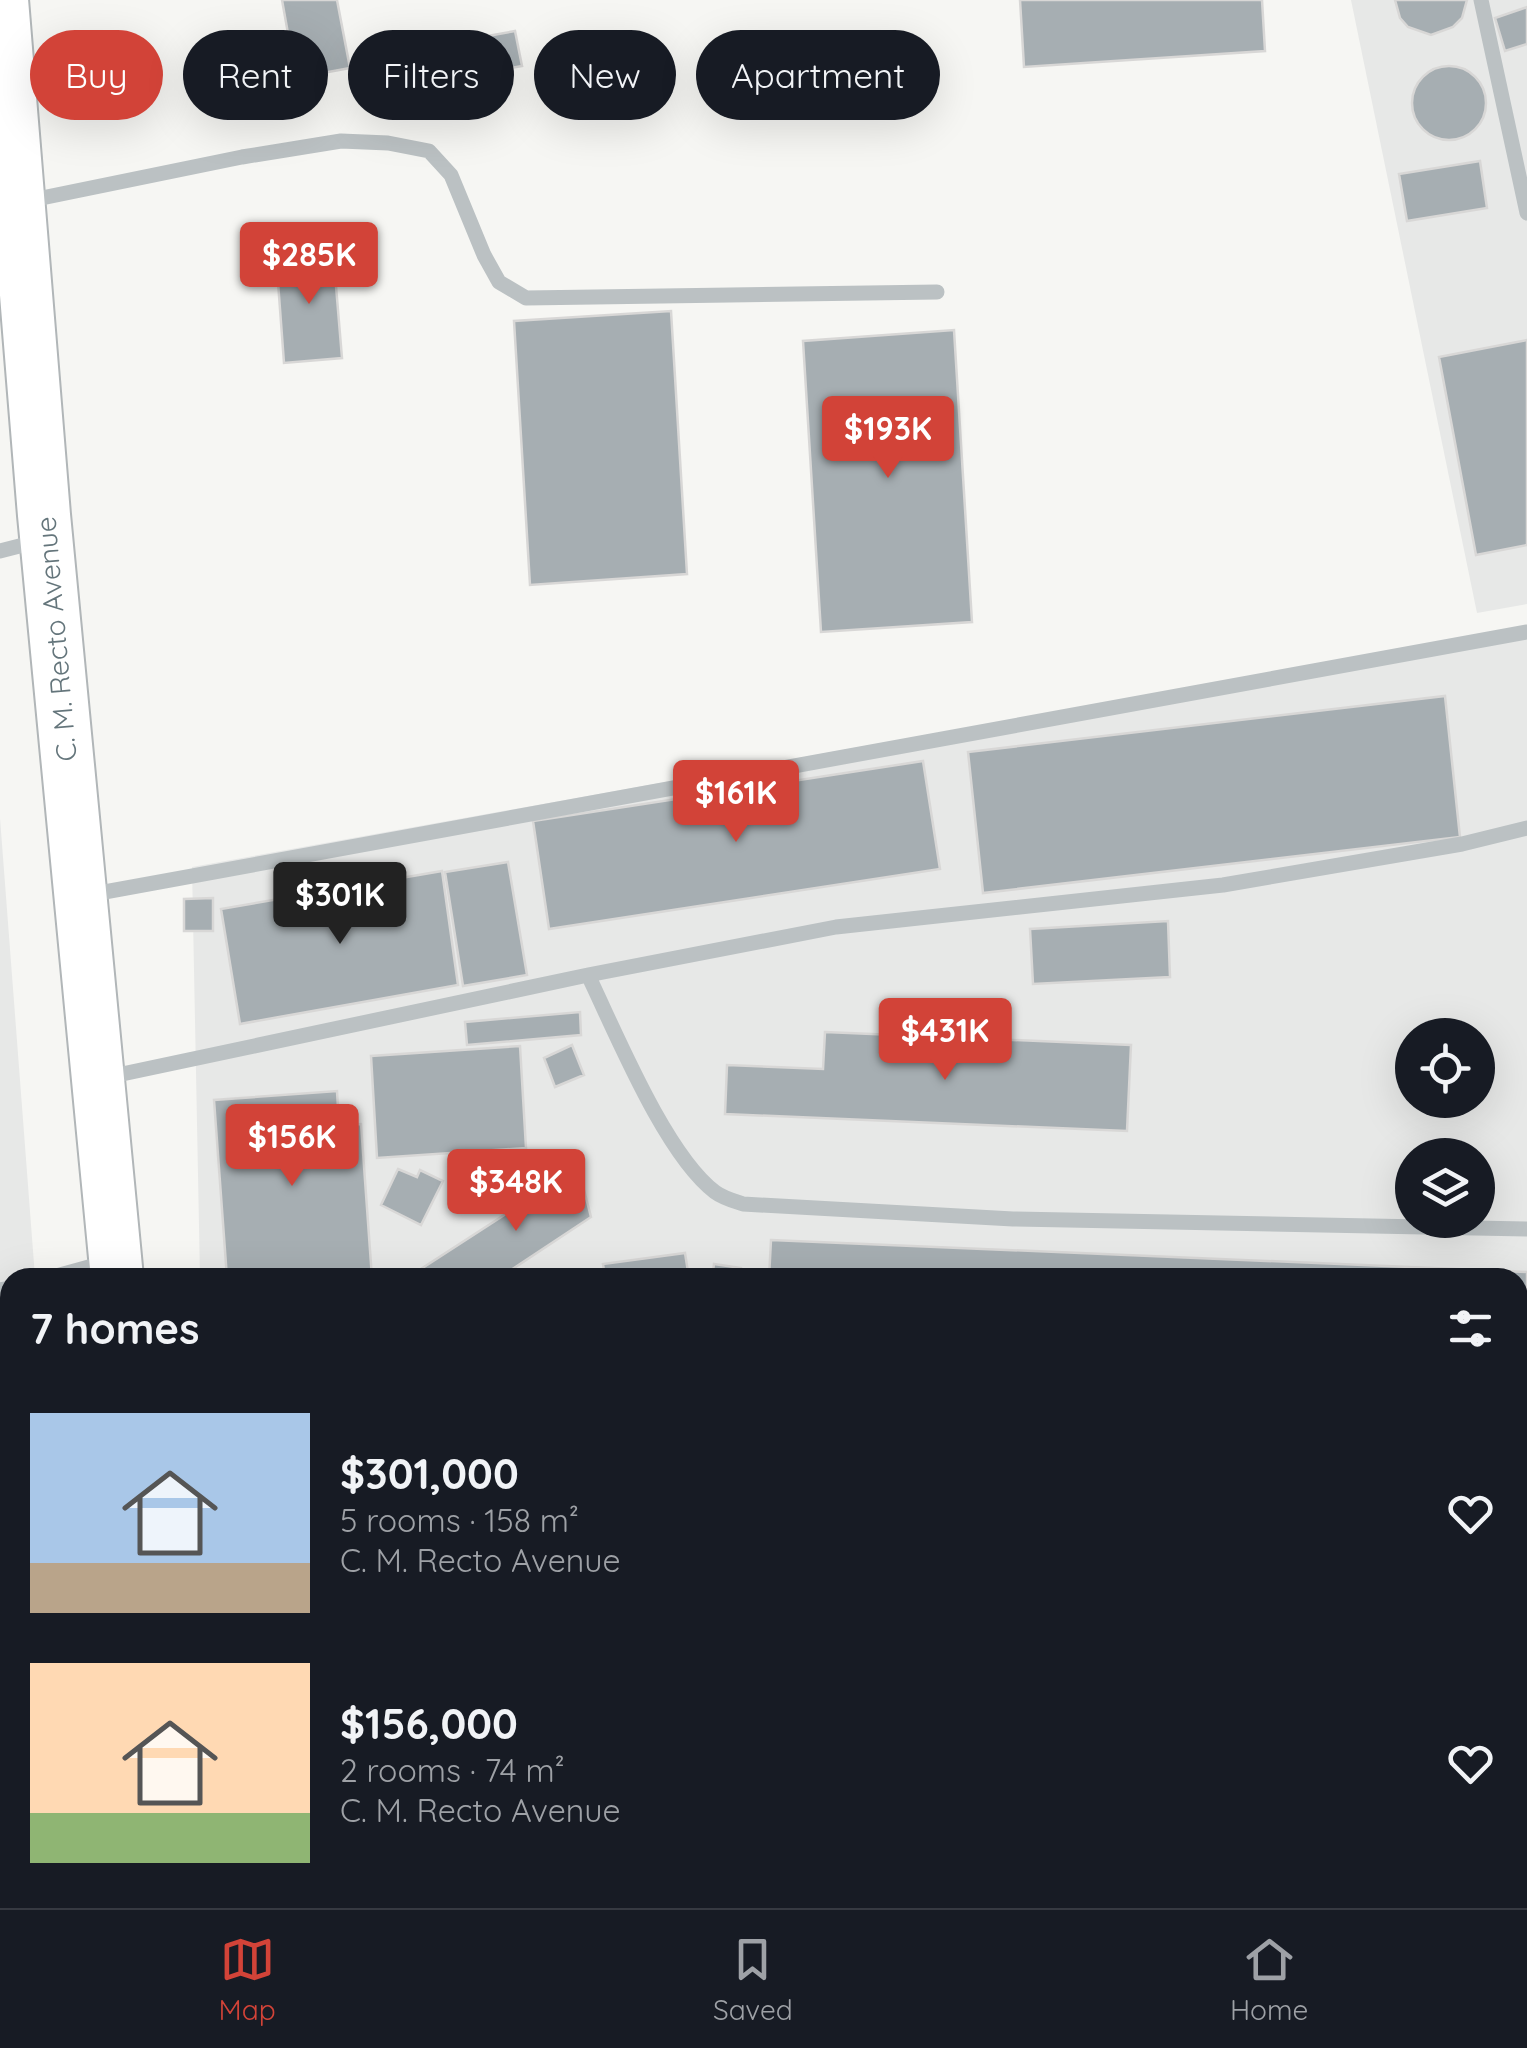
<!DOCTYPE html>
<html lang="en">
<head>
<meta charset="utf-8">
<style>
  body { margin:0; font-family:Quicksand,sans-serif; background:#242831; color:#f1f3f6; height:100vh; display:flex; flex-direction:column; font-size:38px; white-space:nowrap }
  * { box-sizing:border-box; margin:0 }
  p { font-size:32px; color:#9ea1a6 }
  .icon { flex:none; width:55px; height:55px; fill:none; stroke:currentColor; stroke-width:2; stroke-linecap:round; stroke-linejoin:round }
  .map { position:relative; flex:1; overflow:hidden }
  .side { position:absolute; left:0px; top:1268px; width:1528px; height:642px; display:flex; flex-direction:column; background:#171b24; border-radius:30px 30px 0 0; box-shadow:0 10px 40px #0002 }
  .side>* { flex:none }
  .banner { position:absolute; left:30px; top:30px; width:1000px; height:90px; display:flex; gap:20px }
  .controls { position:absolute; left:1395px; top:1018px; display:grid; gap:20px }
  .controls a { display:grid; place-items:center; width:100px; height:100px; border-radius:50%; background:#171b24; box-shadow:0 10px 40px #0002; font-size:50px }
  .price { position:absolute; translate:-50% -85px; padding:0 22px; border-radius:10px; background:#d24338; color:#fff; font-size:32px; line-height:65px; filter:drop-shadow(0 2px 5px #0008) }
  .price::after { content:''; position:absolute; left:50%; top:60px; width:30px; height:22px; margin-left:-15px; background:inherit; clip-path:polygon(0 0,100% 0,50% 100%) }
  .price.on { background:#222; color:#fff }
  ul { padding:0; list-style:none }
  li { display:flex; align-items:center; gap:30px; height:250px; padding:0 30px }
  li span { display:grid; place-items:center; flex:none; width:280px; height:200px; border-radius:0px; color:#555 }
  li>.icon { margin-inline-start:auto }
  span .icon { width:120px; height:120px; fill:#fffc; stroke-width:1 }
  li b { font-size:42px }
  h2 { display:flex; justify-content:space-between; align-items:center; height:120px; padding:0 30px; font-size:42px }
  .tag { padding:0 35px; border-radius:45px; background:#171b24; box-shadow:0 10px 40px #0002; font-size:35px; line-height:90px }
  .tag.on { background:#d24338; color:#fff }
  .tabs { display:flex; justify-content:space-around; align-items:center; height:140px; border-top:2px solid #363941; background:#171b24; font-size:28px; color:#9ea1a6 }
  .tabs a { display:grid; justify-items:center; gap:5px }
  .tabs .on { color:#d24338 }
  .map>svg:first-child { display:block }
  .built { fill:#e7e8e7; fill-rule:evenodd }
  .building { fill:#a6aeb2; stroke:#d8d7d6; stroke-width:2.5 }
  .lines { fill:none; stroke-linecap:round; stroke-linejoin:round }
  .trunk-casing { stroke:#b1b6b8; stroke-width:56 }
  .service { stroke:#bbc1c3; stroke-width:15 }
  .trunk { stroke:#fff; stroke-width:52 }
  .labels { text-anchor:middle; stroke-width:10; stroke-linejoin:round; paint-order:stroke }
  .street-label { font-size:28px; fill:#64757b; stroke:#fff }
</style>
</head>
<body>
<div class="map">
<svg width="1527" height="1908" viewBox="0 0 1527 1908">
  <rect width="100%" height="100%" fill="#f6f6f3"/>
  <path class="built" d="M1351 0H1527V604L1477 613Z
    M1527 627V1908H216V1900H1518V1278L200 1277 192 867ZM1412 1035H1478V1100H1412ZM1412 1155H1478V1220H1412Z
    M0 818 35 1277 10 1278V1900H71V1908H0Z"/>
  <path class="building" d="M282 0H337L350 68 296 78Z
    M1020 0H1262L1265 51 1024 67Z
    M1395 0H1467L1462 18 1453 27 1431 35 1408 27 1400 18Z
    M1527 7V44L1505 51 1495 18Z
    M515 31 522 66 489 72 482 37Z
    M1412 103a37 37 0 1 1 74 0a37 37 0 1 1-74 0Z
    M1480 161 1487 208 1407 221 1399 174Z
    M333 250 342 358 284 363 276 255Z
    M671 311 687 574 530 585 514 321Z
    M954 330 972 622 821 632 803 341Z
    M1527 340V545L1476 555 1439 357Z
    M1445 696 1460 837 983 893 968 752Z
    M923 761 940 869 549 929 533 821Z
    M508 862 527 975 463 986 445 872Z
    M442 871 458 985 240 1024 221 909Z
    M213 898V931H184V899Z
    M1168 921 1170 977 1033 984 1030 929Z
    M580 1012 581 1035 467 1045 465 1022Z
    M825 1032 1131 1045 1127 1131 725 1114 727 1065 823 1069Z
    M572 1045 584 1075 555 1087 544 1058Z
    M520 1046 526 1148 377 1158 371 1056Z
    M337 1091 339 1125 361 1124 372 1278H227L214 1100Z
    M578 1167 591 1217 499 1278H407Z
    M398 1169 417 1177 420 1170 443 1181 421 1225 381 1205Z
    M771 1240 1527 1272V1332H1518V1278H769Z
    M685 1253 689 1278H605L603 1264Z
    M714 1264 741 1268 740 1278H712Z
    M7 1296 10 1308V1391L0 1394V1297Z
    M1518 1362H1527V1678H1518Z
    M10 1756V1900H49V1908H0V1758Z
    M1518 1787H1527V1908H1324V1900H1518Z
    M961 1900H1212V1908H961Z"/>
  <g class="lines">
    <g class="trunk-casing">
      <path id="trunk" d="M2 0 44 515 117 1278
        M150 1900V1908"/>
    </g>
    <path class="service" d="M1481 0 1527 213
      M27 201 242 157 341 141 388 143 429 151 451 175 484 255 499 282 526 298 937 292
      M0 551 39 541
      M88 895 1527 632
      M588 975C616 1033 665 1154 715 1192 723 1198 734 1201 743 1204L1013 1219 1527 1229
      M108 1077 588 975 836 927 1223 885 1462 844 1527 828
      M49 1278 107 1262
      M0 1290 10 1288
      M0 1448 10 1447
      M1518 1732H1527
      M653 1900V1908
      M1250 1908 1251 1900"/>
    <use href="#trunk" class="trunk"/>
  </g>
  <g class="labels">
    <g class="street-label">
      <text transform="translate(56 639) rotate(-95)" y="10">C. M. Recto Avenue</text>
    </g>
  </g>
</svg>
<div class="controls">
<a><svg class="icon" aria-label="locate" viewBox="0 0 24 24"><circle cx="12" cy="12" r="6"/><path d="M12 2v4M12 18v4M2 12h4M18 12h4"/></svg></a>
<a><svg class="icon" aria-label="layers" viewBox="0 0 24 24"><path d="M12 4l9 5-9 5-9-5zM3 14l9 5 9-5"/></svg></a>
</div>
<b class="price" style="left:309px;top:307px">$285K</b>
<b class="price" style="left:888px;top:481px">$193K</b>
<b class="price" style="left:736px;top:845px">$161K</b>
<b class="price on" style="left:340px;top:947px">$301K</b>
<b class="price" style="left:945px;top:1083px">$431K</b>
<b class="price" style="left:292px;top:1189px">$156K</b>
<b class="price" style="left:516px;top:1234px">$348K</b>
<div class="banner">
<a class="tag on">Buy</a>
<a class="tag">Rent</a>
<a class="tag">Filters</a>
<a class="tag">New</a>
<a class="tag">Apartment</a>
</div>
<section class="side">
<h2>7 homes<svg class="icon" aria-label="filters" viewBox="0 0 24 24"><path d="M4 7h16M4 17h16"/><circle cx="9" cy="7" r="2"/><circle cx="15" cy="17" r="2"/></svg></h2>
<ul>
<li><span style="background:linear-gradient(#a9c7e8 75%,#b9a48a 0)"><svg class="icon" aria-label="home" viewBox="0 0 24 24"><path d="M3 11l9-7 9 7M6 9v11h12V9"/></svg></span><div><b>$301,000</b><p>5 rooms · 158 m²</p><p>C. M. Recto Avenue</p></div><svg class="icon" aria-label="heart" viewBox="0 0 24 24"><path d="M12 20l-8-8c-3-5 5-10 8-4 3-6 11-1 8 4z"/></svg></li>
<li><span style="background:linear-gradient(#ffd9b3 75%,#8fb573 0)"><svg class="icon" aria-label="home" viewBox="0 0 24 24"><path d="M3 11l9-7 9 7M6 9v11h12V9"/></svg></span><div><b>$156,000</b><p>2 rooms · 74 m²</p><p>C. M. Recto Avenue</p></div><svg class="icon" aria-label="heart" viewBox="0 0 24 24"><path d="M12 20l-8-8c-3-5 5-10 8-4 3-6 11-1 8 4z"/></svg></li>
</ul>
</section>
</div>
<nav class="tabs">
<a class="on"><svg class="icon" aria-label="map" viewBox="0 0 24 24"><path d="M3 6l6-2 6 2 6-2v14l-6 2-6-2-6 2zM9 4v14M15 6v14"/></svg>Map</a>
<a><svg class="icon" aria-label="saved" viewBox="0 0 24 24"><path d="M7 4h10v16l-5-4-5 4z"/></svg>Saved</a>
<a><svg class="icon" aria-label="home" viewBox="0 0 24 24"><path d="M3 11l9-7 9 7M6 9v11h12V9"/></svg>Home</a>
</nav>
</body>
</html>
